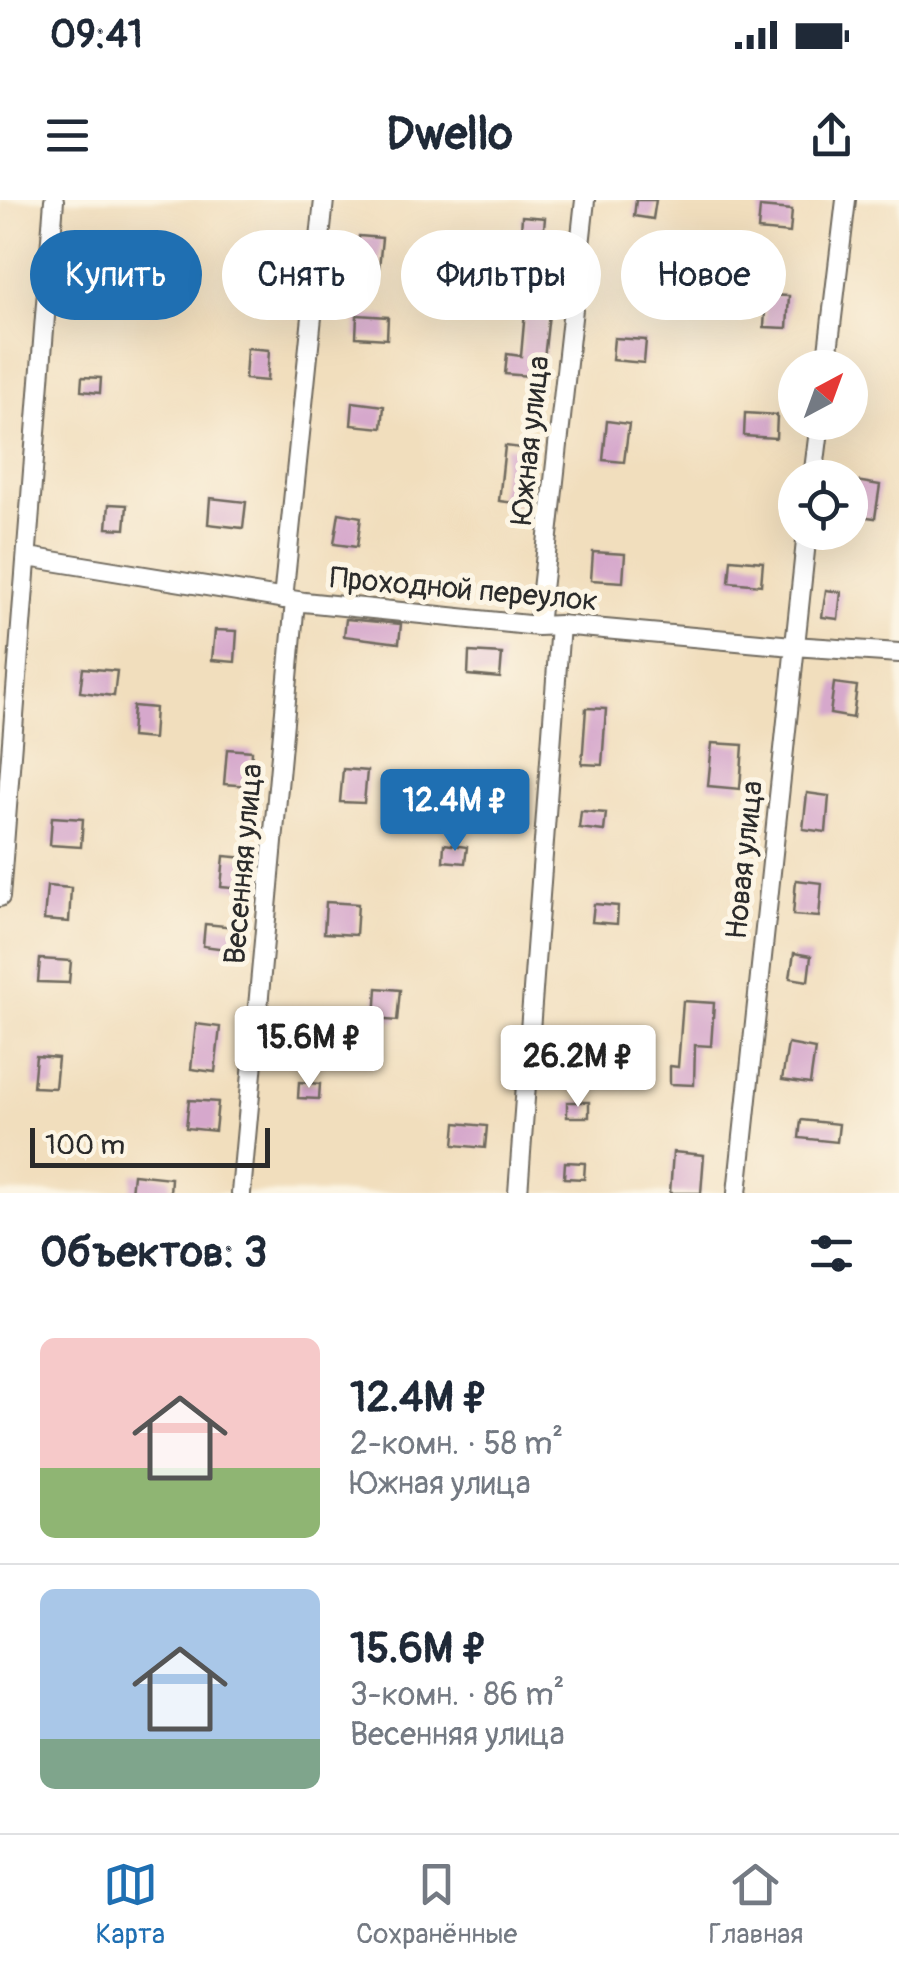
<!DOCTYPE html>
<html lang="ru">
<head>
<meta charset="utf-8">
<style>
  body { margin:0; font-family:Pangolin,sans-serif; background:#f2f2f3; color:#1f2937; height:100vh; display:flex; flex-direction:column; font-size:38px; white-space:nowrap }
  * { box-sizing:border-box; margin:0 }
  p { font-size:32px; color:#747a83 }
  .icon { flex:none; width:55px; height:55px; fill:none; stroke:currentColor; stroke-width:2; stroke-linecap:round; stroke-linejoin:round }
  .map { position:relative; height:993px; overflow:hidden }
  .panel { display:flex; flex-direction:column; background:#fff; flex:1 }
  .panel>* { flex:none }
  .hud { position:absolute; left:30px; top:30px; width:840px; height:90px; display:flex; gap:20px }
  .needle { width:65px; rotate:41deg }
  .tools { position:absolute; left:778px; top:150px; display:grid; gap:20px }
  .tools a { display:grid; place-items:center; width:90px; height:90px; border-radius:50%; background:#fff; box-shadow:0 10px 40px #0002; font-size:50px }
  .scale { position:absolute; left:30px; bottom:25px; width:240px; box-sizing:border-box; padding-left:10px; border:5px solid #2b2b2b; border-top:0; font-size:28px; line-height:35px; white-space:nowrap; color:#2b2b2b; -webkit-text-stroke:8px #fcf5e5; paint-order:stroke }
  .price { position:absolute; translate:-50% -85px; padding:0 22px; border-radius:10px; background:#fff; color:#222; font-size:32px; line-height:65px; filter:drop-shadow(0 2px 5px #0008) }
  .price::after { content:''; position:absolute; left:50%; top:60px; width:30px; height:22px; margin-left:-15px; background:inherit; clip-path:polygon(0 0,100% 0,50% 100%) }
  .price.on { background:#1f6fb2; color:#fff }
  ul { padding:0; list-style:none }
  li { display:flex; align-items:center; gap:30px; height:250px; padding:0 40px }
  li+li { border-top:2px solid #e0e1e3 }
  li span { display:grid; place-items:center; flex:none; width:280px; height:200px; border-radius:15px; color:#555 }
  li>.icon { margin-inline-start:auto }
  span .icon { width:120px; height:120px; fill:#fffc; stroke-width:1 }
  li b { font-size:42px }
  h2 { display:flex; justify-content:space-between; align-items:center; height:120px; padding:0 40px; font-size:42px }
  .tag { padding:0 35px; border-radius:45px; background:#fff; box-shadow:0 10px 40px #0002; font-size:35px; line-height:90px }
  .tag.on { background:#1f6fb2; color:#fff }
  .status { display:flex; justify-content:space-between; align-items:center; height:70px; padding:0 50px; background:#fff; direction:ltr }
  .status svg { height:28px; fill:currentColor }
  header { display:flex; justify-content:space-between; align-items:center; height:130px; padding:0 40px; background:#fff; font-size:45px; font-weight:700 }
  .dock { display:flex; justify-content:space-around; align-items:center; height:140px; border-top:2px solid #e0e1e3; background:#fff; font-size:28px; color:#747a83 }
  .dock a { display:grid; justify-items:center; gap:5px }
  .dock .on { color:#1f6fb2 }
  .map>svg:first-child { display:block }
  .building { fill:#d6a8cc }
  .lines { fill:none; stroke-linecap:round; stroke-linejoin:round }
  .minor-casing { stroke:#706a5e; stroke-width:22 }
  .minor { stroke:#fff; stroke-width:18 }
  .labels { text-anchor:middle; stroke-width:10; stroke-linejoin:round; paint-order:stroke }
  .street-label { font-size:30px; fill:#2b2b2b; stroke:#fcf5e5 }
</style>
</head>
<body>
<div class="status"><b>09:41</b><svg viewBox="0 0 49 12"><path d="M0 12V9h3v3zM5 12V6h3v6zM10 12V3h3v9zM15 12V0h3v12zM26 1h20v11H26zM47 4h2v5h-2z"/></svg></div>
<header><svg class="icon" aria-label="menu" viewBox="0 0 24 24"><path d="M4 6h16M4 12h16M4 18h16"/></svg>Dwello<svg class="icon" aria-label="share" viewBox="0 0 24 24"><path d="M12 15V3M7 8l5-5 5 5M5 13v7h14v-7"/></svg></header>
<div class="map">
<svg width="899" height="993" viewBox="0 0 899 993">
  <rect width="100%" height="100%" fill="#fcf5e5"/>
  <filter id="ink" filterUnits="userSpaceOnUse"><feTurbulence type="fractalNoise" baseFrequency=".01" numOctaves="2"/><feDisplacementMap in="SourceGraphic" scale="20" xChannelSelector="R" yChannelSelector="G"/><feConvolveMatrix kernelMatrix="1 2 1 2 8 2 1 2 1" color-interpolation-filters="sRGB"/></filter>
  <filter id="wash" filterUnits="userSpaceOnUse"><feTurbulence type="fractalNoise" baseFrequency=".0048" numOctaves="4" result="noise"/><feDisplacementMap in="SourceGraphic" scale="40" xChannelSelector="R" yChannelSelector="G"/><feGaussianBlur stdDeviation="2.25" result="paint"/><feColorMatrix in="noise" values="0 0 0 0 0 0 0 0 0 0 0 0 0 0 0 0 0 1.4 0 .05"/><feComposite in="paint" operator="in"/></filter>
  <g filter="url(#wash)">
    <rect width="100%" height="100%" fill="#f1debd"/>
    <g id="blocks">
      <path class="building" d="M636 0H656L653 19 634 16Z
        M760 7 792 10 790 33 758 30Z
        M522 16 545 18 542 48 520 47Z
        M359 36 382 38 379 68 357 67Z
        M98 53 126 56 122 103 94 101Z
        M247 55 268 58 265 80 244 78Z
        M766 95 789 96 787 128 764 127Z
        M525 111 549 114 542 177 505 174 507 154 521 156Z
        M357 115 388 117 387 139 356 137Z
        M614 138 646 140 644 163 612 160Z
        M247 148 269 150 267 181 245 179Z
        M82 177 101 178 100 193 81 191Z
        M353 202 384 206 382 228 351 225Z
        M745 213 777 215 776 238 744 236Z
        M607 221 629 224 624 262 603 260Z
        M505 246 530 249 523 304 499 301Z
        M856 281 880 285 875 318 851 315Z
        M210 298 246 302 243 328 208 324Z
        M109 304 127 305 125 329 107 328Z
        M339 313 361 317 357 347 334 344Z
        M593 352 625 354 623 382 591 380Z
        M731 359 763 362 761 385 729 382Z
        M826 390 841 392 838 419 822 417Z
        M346 419 401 424 399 443 344 436Z
        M215 430 237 431 235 462 212 460Z
        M469 452 502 454 500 478 468 475Z
        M83 468 117 471 114 496 80 492Z
        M834 483 857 486 853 518 830 514Z
        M133 506 155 508 153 539 131 537Z
        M586 508 606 509 602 565 582 564Z
        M712 543 743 545 740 589 708 586Z
        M227 549 252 551 250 586 224 584Z
        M343 569 367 571 364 603 340 602Z
        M465 577 496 580 495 602 464 600Z
        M807 593 829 596 826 632 803 629Z
        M581 611 606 613 604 631 579 628Z
        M52 617 83 619 81 647 50 645Z
        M444 644 467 647 465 663 443 661Z
        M224 656 246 658 244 689 221 687Z
        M796 680 822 683 819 717 793 715Z
        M47 686 71 688 69 722 44 720Z
        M326 702 358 704 356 735 324 733Z
        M594 704 618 706 617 724 592 722Z
        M205 724 236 727 234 750 203 746Z
        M794 753 811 756 808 781 790 778Z
        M40 759 71 761 69 783 38 782Z
        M377 788 400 790 397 821 375 819Z
        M683 801 714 803 711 846 695 845 694 885 670 884V866L678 867Z
        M196 824 220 827 215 872 191 869Z
        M788 844 815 849 810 884 782 880Z
        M573 850 596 851 595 866 573 865Z
        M36 856 58 858 55 888 33 887Z
        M299 882 320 884 319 899 298 898Z
        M189 900 218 902 215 931 186 928Z
        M567 902H589V917H567Z
        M801 920 839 924 837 942 799 938Z
        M456 923 487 926 485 948 454 945Z
        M673 952 704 955 701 993H670Z
        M565 962 585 963 584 979 564 978Z
        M133 974 171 978 170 993H131Z"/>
    </g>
  </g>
  <g filter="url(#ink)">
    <use href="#blocks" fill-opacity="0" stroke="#706a5e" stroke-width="2.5"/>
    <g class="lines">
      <g class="minor-casing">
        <path id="minor" d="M826 168 846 0
          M813 278 820 222
          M28 357 304 402 538 426 560 425 793 446 899 453
          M283 399 324 0
          M538 426 585 0
          M0 697 54 0
          M241 993 295 401
          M518 993 560 425
          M737 993 807 332"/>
      </g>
      <use href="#minor" class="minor"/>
    </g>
  </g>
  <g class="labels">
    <g class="street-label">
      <text transform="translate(530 240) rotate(-84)" y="10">Южная улица</text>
      <text transform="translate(464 389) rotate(5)" y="10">Проходной переулок</text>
      <text transform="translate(744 660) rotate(-84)" y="10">Новая улица</text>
      <text transform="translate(243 664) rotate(-85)" y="10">Весенняя улица</text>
    </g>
  </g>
</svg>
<div class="tools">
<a><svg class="needle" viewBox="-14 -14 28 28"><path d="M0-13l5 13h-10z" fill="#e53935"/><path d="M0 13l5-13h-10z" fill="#747a83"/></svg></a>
<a><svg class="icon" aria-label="locate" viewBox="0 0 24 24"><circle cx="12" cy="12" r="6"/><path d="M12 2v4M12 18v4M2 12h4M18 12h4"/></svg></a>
</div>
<div class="scale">100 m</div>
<b class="price on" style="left:455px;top:654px">12.4M ₽</b>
<b class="price" style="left:309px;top:891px">15.6M ₽</b>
<b class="price" style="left:578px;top:910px">26.2M ₽</b>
<div class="hud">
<a class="tag on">Купить</a>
<a class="tag">Снять</a>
<a class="tag">Фильтры</a>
<a class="tag">Новое</a>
</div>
</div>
<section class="panel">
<h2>Объектов: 3<svg class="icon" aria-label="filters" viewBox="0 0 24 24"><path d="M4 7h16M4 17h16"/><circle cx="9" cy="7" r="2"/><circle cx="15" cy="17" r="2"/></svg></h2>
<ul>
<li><span style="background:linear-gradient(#f6c9c9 65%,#8fb573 0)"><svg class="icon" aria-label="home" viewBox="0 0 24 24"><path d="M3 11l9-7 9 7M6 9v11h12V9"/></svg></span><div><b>12.4M ₽</b><p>2-комн. · 58 m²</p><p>Южная улица</p></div></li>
<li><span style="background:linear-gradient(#a9c7e8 75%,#7fa58c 0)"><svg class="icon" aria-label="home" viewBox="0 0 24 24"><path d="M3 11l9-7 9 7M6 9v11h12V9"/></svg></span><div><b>15.6M ₽</b><p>3-комн. · 86 m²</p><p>Весенняя улица</p></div></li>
</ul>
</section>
<nav class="dock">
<a class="on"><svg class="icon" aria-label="map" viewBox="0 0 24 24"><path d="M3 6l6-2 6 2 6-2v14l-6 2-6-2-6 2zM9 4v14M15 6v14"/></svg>Карта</a>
<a><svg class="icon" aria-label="saved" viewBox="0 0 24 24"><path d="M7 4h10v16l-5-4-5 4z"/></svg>Сохранённые</a>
<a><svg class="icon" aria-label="home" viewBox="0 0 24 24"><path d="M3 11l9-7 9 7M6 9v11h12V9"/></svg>Главная</a>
</nav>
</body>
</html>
